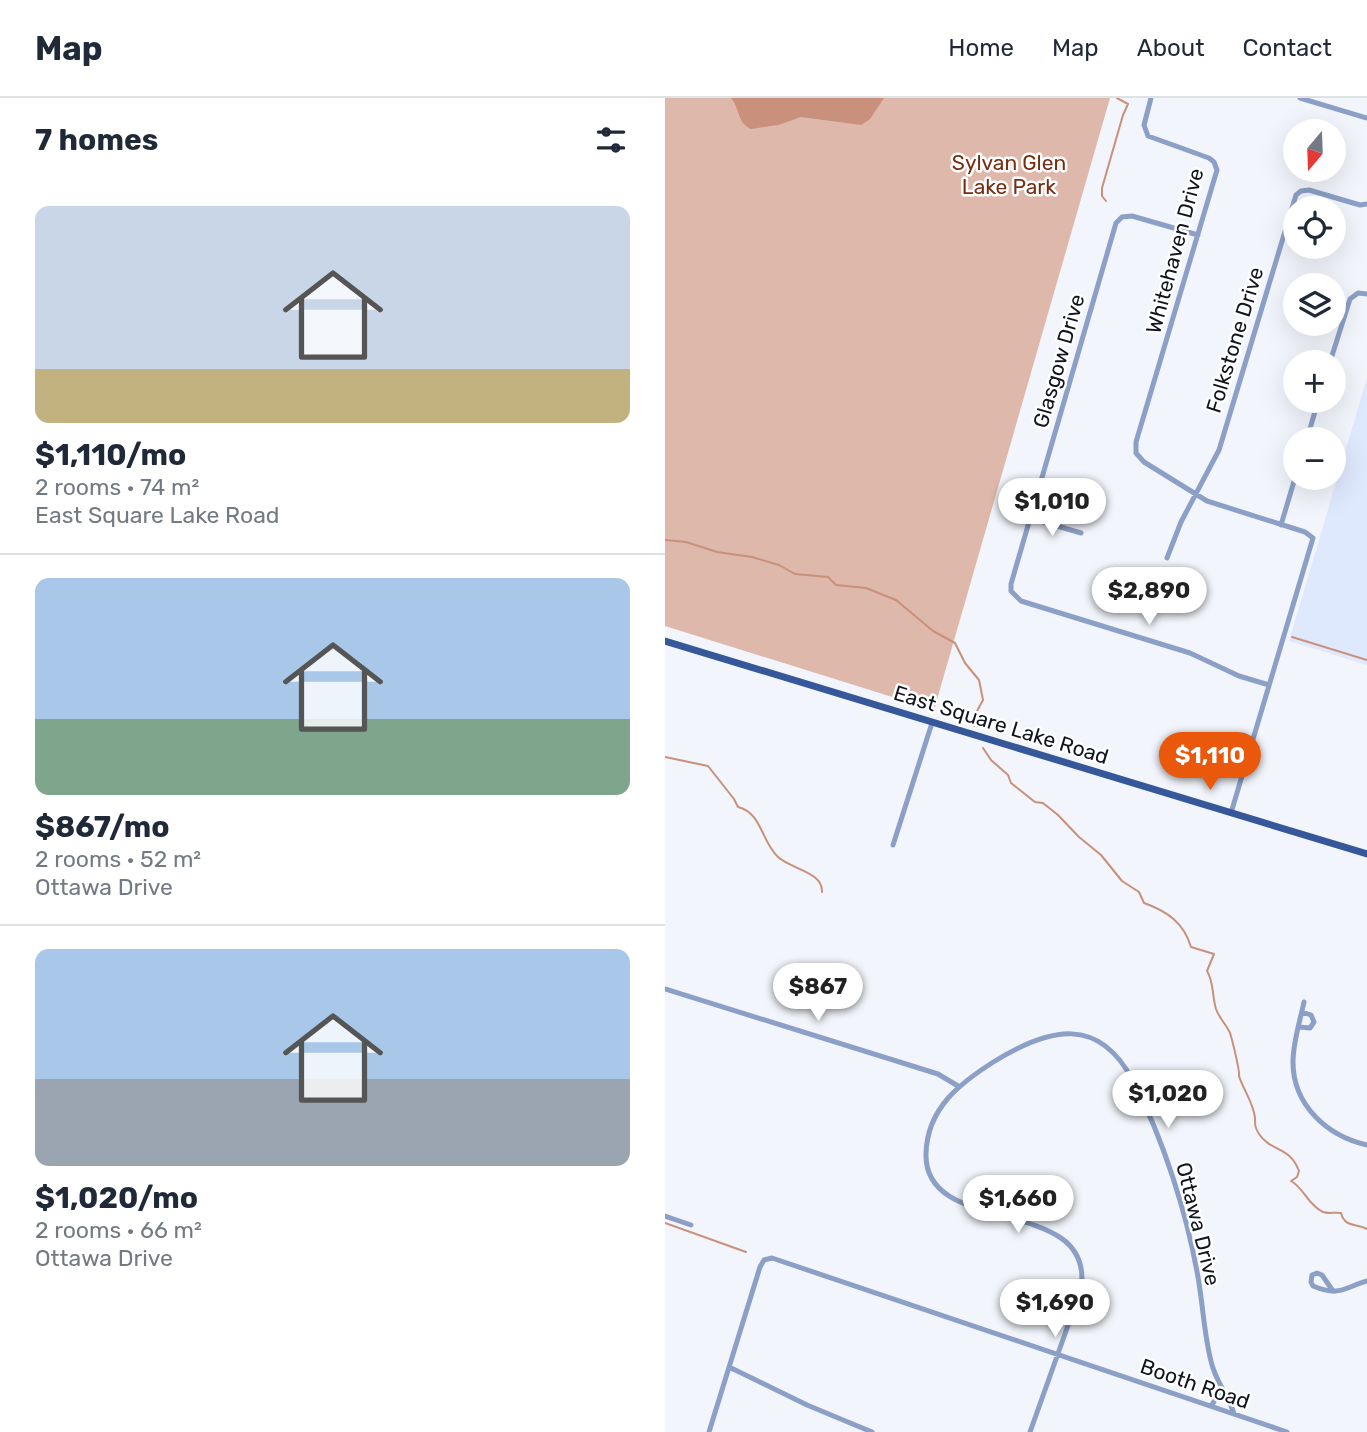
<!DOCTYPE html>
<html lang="en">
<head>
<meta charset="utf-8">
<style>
  body { margin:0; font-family:Rubik,sans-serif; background:#f2f2f3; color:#1f2937; height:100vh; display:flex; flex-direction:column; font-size:26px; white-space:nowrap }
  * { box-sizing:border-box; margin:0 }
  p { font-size:23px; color:#747a83 }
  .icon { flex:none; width:38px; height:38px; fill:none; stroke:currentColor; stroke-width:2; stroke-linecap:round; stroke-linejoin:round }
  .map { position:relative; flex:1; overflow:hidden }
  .side { display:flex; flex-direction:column; background:#fff; width:665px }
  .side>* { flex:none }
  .needle { width:46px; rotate:199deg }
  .controls { position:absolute; left:618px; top:21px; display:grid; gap:14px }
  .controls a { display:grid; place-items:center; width:63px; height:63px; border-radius:50%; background:#fff; box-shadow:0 7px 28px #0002; font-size:35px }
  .price { position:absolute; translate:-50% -60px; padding:0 16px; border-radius:24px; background:#fff; color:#222; font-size:23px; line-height:46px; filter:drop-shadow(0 2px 4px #0008) }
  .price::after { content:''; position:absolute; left:50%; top:42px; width:21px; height:16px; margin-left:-10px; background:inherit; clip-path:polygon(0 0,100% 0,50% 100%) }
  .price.on { background:#ea580c; color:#fff }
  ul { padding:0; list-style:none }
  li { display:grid; align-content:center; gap:14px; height:371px; padding:0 35px }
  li+li { border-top:2px solid #e0e1e3 }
  li span { display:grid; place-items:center; height:217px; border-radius:14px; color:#555 }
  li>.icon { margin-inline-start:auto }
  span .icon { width:126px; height:126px; fill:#fffc; stroke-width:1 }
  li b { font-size:30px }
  h2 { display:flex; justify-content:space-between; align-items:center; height:84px; padding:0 35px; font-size:30px }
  header { display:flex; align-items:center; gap:42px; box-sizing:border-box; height:98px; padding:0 35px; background:#fff; border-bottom:2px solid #e0e1e3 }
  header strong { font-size:33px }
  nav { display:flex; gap:38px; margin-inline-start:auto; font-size:24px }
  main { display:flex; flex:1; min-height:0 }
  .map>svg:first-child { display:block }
  .built { fill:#dfe9fe }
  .green { fill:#deb8aa }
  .water { fill:#c9907b }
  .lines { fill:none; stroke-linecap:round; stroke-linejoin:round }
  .stream { stroke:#c9907b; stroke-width:2 }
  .minor { stroke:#8ca0c7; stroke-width:5 }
  .major { stroke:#37579b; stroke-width:7 }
  .labels { text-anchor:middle; stroke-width:5; stroke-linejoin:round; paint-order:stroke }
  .park-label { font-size:21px; fill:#752e12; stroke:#fff }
  .street-label { font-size:21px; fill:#10141e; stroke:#fff }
</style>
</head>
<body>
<header>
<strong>Map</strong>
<nav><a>Home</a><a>Map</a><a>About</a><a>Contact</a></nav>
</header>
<main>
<section class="side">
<h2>7 homes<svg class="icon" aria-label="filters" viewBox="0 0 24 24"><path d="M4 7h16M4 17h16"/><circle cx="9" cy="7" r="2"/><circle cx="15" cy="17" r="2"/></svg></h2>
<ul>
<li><span style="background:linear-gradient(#c9d6e8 75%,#c2b280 0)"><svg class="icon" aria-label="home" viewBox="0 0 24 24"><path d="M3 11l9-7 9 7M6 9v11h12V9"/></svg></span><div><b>$1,110/mo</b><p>2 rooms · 74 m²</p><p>East Square Lake Road</p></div></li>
<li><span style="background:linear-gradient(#a9c7e8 65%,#7fa58c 0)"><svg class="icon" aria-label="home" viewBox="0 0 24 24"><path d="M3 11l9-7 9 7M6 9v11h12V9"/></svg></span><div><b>$867/mo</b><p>2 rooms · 52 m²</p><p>Ottawa Drive</p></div></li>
<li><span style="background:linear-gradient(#a9c7e8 60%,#9aa5b1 0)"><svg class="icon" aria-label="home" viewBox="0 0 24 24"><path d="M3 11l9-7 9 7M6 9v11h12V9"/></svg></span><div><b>$1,020/mo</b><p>2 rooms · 66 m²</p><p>Ottawa Drive</p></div></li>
</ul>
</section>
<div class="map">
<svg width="702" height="1334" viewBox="0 0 702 1334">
  <rect width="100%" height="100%" fill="#f2f5fb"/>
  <path class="built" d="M702 280V567L624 543Z"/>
  <path class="green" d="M0 0H445L269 612 0 528Z"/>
  <path class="water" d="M66 0H219L205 21 196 27 136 19 113 27 86 31C72 25 75 10 66 0Z"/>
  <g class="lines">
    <path class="stream" d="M441 103 437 98V90L458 17 463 6 452 0
      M0 442 21 444 52 454 87 459 114 467 130 476 163 479 171 487 201 490 231 502 268 533 290 545 300 565 314 582 318 602 311 615 309 628
      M627 539 702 562
      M318 650 326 662 343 677 346 685 370 704 378 705 393 717 414 739 436 757 457 783 474 794 479 805C502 813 519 825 526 849L549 856 542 873C549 884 547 898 551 911 554 920 561 926 565 935 567 941 575 973 574 978 578 991 589 1006 590 1020 590 1027 590 1030 594 1036 606 1054 625 1048 634 1073L632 1079 626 1083C640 1091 642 1106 658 1114 663 1116 671 1114 676 1115 680 1130 691 1125 702 1131
      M0 659 43 668 69 701 73 709C97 715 96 743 113 759 126 771 158 774 157 794
      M0 1125 81 1154"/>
    <path class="minor" d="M486 0 479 27 483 38 544 60 549 64 552 72 471 344V355L479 364 542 403 640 434 648 440 566 715
      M635 0 702 20
      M533 137 467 118 457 119 451 125 346 486V493L356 503 525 555 574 578 604 587
      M665 264 685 201 693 195 702 196
      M642 341 653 303
      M365 420 416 435
      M616 427 630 380
      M502 460 516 424 554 352 631 97 636 93 644 92 695 107 702 106
      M228 747 267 625
      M0 891 273 976 293 988
      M639 904C635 923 628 944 628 964 628 1007 662 1038 702 1047
      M634 929 645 930 649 924 646 917 637 914
      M0 1118 26 1127
      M668 1193 657 1177 652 1175 647 1177 646 1184 648 1188C675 1199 678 1190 702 1183
      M64 1269 142 1307 207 1334
      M546 1308 552 1299 558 1295
      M44 1334 95 1169 99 1162 107 1160 622 1334
      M365 1334 416 1191C431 1095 259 1141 261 1056 262 1010 295 985 330 963 384 930 434 917 468 983 498 1040 522 1116 533 1179 538 1207 539 1236 546 1263 550 1283 564 1298 569 1316"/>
    <path class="major" d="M0 543 702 756"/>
  </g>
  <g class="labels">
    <g class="park-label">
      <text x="344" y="72">Sylvan Glen<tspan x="344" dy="24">Lake Park</tspan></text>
    </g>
    <g class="street-label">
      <text transform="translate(510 153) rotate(-75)" y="7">Whitehaven Drive</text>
      <text transform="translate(570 242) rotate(-73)" y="7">Folkstone Drive</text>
      <text transform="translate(394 263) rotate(-74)" y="7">Glasgow Drive</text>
      <text transform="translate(336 627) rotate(17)" y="7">East Square Lake Road</text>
      <text transform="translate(533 1126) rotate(76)" y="7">Ottawa Drive</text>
      <text transform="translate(530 1286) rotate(19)" y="7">Booth Road</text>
    </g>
  </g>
</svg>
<div class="controls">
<a><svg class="needle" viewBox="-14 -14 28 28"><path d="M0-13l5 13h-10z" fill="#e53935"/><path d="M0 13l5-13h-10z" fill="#747a83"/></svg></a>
<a><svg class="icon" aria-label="locate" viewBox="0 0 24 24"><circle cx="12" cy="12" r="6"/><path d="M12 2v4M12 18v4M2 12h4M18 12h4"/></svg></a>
<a><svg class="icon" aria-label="layers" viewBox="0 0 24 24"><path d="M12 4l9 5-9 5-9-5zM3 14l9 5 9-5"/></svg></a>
<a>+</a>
<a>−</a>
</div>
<b class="price" style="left:387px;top:440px">$1,010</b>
<b class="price" style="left:484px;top:529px">$2,890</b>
<b class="price on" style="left:545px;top:694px">$1,110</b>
<b class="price" style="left:153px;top:925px">$867</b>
<b class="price" style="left:503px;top:1032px">$1,020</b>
<b class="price" style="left:353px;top:1137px">$1,660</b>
<b class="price" style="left:390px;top:1241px">$1,690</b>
</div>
</main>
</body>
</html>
